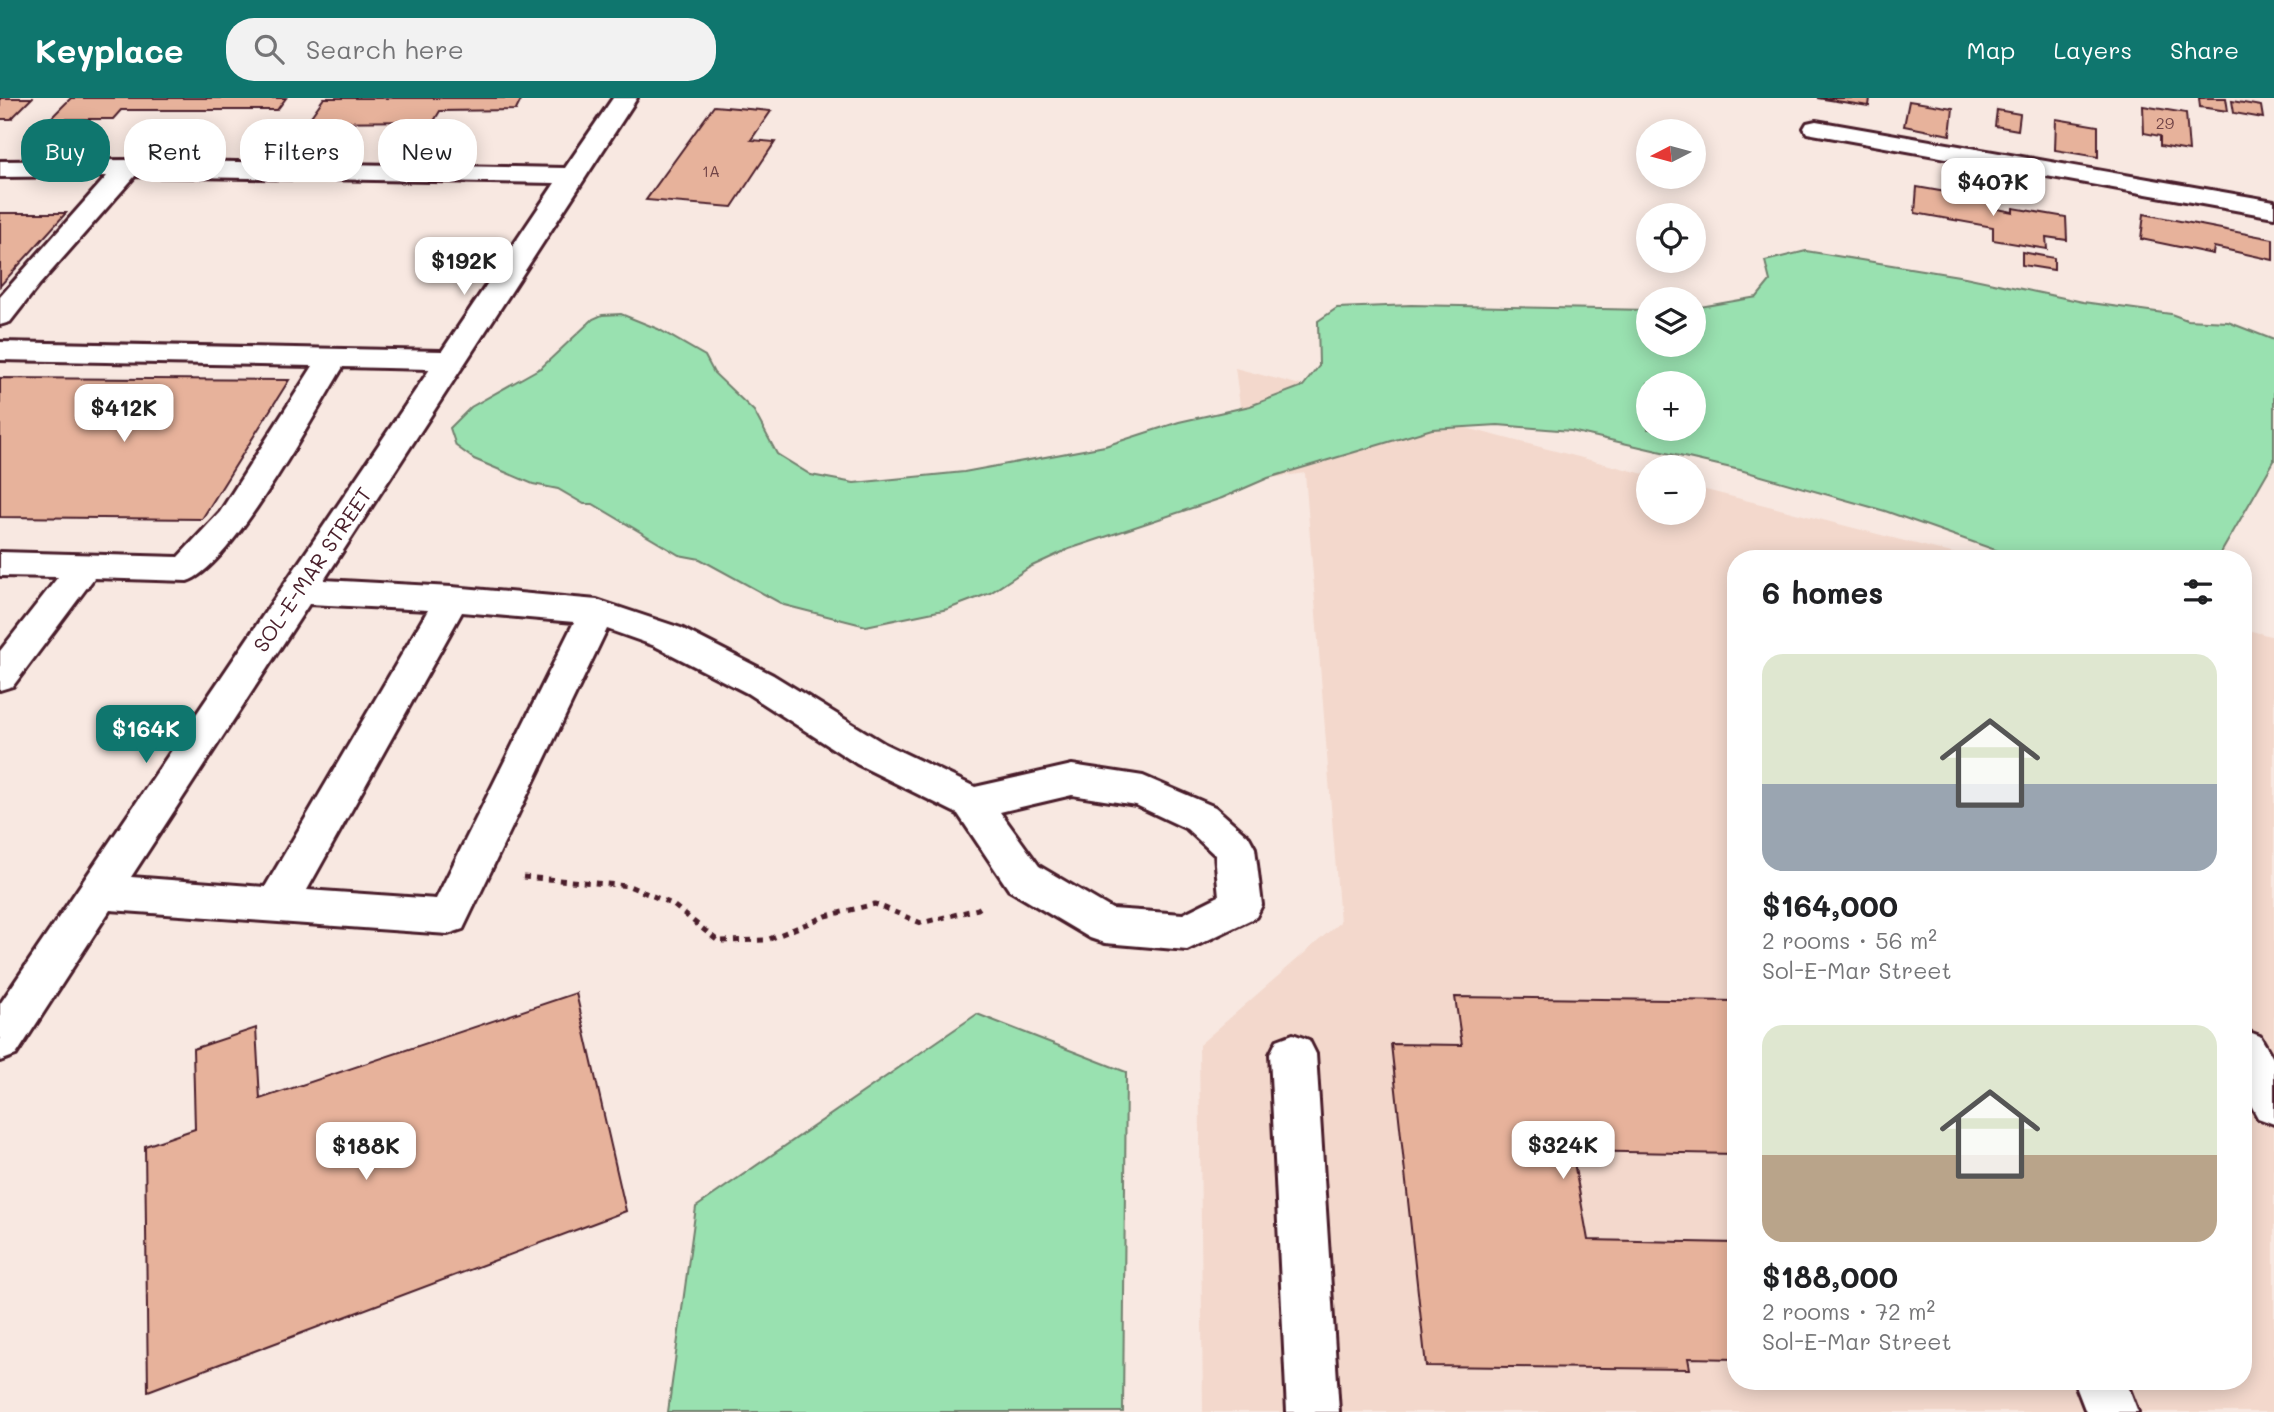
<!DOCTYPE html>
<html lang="en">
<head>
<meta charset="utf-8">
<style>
  body { margin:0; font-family:Mali,sans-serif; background:#f2f2f2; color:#202124; height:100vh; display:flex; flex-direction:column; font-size:26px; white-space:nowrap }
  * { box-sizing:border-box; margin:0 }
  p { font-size:23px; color:#757577 }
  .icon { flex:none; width:38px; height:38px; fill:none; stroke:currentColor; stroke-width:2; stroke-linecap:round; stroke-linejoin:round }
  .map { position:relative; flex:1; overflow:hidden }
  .side { position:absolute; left:1727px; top:452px; width:525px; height:840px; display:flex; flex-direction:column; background:#fff; border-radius:28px; box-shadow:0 4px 18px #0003 }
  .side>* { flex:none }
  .hud { position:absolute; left:21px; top:21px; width:665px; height:63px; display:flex; gap:14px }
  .needle { width:46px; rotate:264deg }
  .buttons { position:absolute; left:1636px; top:21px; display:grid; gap:14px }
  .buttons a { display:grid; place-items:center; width:70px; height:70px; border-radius:50%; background:#fff; box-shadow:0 4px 18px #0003; font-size:35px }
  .price { position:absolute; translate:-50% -60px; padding:0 16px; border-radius:14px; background:#fff; color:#222; font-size:23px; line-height:46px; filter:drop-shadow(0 2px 4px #0008) }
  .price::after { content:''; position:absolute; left:50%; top:42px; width:21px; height:16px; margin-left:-10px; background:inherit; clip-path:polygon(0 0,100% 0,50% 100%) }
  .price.current { background:#0f766e; color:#fff }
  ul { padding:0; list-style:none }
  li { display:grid; align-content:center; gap:14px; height:371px; padding:0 35px }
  li span { display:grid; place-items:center; height:217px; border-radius:21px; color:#555 }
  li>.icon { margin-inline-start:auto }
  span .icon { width:126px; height:126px; fill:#fffc; stroke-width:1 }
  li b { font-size:30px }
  h2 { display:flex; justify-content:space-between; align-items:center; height:84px; padding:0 35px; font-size:30px }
  .pill { padding:0 24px; border-radius:28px; background:#fff; box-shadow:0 4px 18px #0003; font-size:24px; line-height:63px }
  .pill.current { background:#0f766e; color:#fff }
  header { display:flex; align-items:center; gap:42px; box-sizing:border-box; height:98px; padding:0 35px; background:#0f766e; color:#fff }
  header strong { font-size:33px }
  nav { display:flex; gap:38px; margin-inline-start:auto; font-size:24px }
  .search { width:490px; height:63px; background:#f2f2f2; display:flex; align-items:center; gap:18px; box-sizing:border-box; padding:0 24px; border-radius:28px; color:#757577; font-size:26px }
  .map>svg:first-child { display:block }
  .built { fill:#f3d8cc }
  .green { fill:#99e1b0; stroke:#72806e; stroke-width:2; fill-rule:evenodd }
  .building { fill:#e7b29b; stroke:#4a1f2b; stroke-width:2 }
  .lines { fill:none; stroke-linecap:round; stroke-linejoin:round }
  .minor-casing { stroke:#4a1f2b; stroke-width:6 }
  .path { stroke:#4a1f2b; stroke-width:5; stroke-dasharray:6 6; stroke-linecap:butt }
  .minor { fill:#fff; fill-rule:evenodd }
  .labels { text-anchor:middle; stroke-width:7; stroke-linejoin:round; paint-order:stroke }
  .far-number-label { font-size:16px; fill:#714447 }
  .street-label { font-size:21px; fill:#4a1f2b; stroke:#fff }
</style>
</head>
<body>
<header>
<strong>Keyplace</strong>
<div class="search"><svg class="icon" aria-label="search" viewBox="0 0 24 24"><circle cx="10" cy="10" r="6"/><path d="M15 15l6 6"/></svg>Search here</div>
<nav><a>Map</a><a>Layers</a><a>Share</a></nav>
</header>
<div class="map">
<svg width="2274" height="1314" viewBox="0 0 2274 1314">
  <rect width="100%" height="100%" fill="#f8e8e1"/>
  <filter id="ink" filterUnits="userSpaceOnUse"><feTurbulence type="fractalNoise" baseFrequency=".0143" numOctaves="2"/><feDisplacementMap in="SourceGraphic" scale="14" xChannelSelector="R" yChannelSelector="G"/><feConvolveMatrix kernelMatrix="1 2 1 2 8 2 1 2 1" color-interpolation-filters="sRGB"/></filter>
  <g filter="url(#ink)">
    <path class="built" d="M1235 270 1648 377V415H1694V389L1971 460H1736V1283H2244V531L2274 539V1314H1203L1199 947 1340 824 1305 375 1250 383Z"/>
    <path class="green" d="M1806 153 1965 179 2083 204 2171 216 2187 222 2228 224 2274 242V363L2218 460H2018L1885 413 1740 372 1571 333 1498 327 1432 331 1268 380 1222 400 1069 451 1030 469 990 495 948 511 866 528 784 507 700 461 679 457 593 406H584L558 391 533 386 474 361 456 348 450 330 471 309 542 269 593 221 602 217 621 216 658 231 705 258 714 275 754 313 777 356 811 377 854 385 964 374 1105 348 1179 324 1250 308 1303 288 1319 268 1318 223 1337 210 1411 207 1648 212V247H1694V210L1757 199 1770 183 1765 163ZM1648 285H1694V331H1648Z
      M977 916 1126 974 1123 1314H668L696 1109Z"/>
    <path class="building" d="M0 0H32L11 21H0Z
      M71 0H286L277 12H121L113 21H50Z
      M324 0H522L516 12 440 13 434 23 307 24Z
      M1817 0H1870L1869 8Z
      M2199 0H2226L2228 13 2200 9Z
      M1909 3 1953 10 1950 37 1904 28Z
      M2232 3 2261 8 2263 20 2234 15Z
      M714 8 771 13 751 42 775 44 732 109 646 102Z
      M2143 8 2186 15 2189 53 2160 48V38L2144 35Z
      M1997 12 2020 16 2018 32 1995 28Z
      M2056 21 2098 28V59L2055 52Z
      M1917 89 1992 102V110L2013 114V110L2066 119 2067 142 2046 139 2047 151 1993 142V129L1915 115Z
      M0 115H66L0 188Z
      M2144 116 2273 141V162L2214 149 2213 156 2141 141Z
      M2022 154 2054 160V172L2022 167Z
      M0 280 289 282 202 421 0 419Z
      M576 895 626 1113 148 1293 145 1048 195 1031 193 951 256 930 260 1001Z
      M1455 899 1736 903V1056L1572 1053 1588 1142 1736 1145V1261L1688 1260 1690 1271 1426 1268 1391 946 1462 947Z"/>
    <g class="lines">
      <g class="minor-casing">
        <path id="minor" d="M613 0H637L324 482 452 489 597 502 681 530 773 577 885 646 975 689 1072 667 1143 678 1215 709 1249 739 1255 750 1262 807 1256 819 1187 852 1105 845 1090 840 1009 792 958 716 857 666 747 595 655 548 607 531 463 831 448 836 110 812 16 957 0 963V906L430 271 343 269C316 313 230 471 187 483L94 480 13 588 0 592V553L58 479 0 478V454L178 459 220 414 313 268 0 262V244L442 253 555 85 135 78 39 187 10 224 0 227V199L107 78 0 79V63L128 62 565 70ZM309 506 428 512 265 789 131 779ZM462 514 574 524 436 801 307 792ZM1072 697 1136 707 1187 731 1215 757 1219 798 1183 816 1112 811 1039 768 1000 714Z
          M1816 23 2274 103V119L1807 35 1804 30 1807 25Z
          M2244 932 2260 938 2274 962V1026L2258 1020 2244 994Z
          M1293 936 1309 942 1316 956 1339 1314H1287L1270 956 1277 942Z
          M2074 1283H2126L2138 1314H2086Z"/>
      </g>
      <path class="path" d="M523 779 629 788 672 806 718 843 767 842 826 818 875 806 921 825 978 811 984 807"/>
      <use href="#minor" class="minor"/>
    </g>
  </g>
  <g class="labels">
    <g class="far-number-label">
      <text x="2165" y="31">29</text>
      <text x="711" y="79">1A</text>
    </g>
    <g class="street-label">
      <text transform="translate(313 472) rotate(-56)" y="7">SOL-E-MAR STREET</text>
    </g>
  </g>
</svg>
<div class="buttons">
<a><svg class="needle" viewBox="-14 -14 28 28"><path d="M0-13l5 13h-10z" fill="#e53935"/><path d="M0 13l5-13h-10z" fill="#757577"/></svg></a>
<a><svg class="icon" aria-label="locate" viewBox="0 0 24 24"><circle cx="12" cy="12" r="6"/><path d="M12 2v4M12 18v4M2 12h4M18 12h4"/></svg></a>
<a><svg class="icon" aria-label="layers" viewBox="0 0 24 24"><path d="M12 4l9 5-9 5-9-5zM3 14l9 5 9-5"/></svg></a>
<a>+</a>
<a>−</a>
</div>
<b class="price" style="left:1993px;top:120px">$407K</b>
<b class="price" style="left:464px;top:199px">$192K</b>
<b class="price" style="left:124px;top:346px">$412K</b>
<b class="price current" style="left:146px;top:667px">$164K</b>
<b class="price" style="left:1563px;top:1083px">$324K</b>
<b class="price" style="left:366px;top:1084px">$188K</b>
<div class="hud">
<a class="pill current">Buy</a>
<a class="pill">Rent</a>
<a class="pill">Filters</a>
<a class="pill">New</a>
</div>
<section class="side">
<h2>6 homes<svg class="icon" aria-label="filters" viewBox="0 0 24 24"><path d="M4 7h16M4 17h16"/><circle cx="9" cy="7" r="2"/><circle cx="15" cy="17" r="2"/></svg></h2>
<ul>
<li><span style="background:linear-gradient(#dfe7d0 60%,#9aa5b1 0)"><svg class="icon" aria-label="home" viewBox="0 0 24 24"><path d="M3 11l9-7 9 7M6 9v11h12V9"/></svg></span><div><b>$164,000</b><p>2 rooms · 56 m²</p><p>Sol-E-Mar Street</p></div></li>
<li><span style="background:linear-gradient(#dfe7d0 60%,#b9a48a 0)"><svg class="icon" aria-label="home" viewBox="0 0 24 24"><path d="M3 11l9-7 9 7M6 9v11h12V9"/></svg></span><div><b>$188,000</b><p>2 rooms · 72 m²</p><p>Sol-E-Mar Street</p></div></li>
</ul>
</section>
</div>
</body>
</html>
